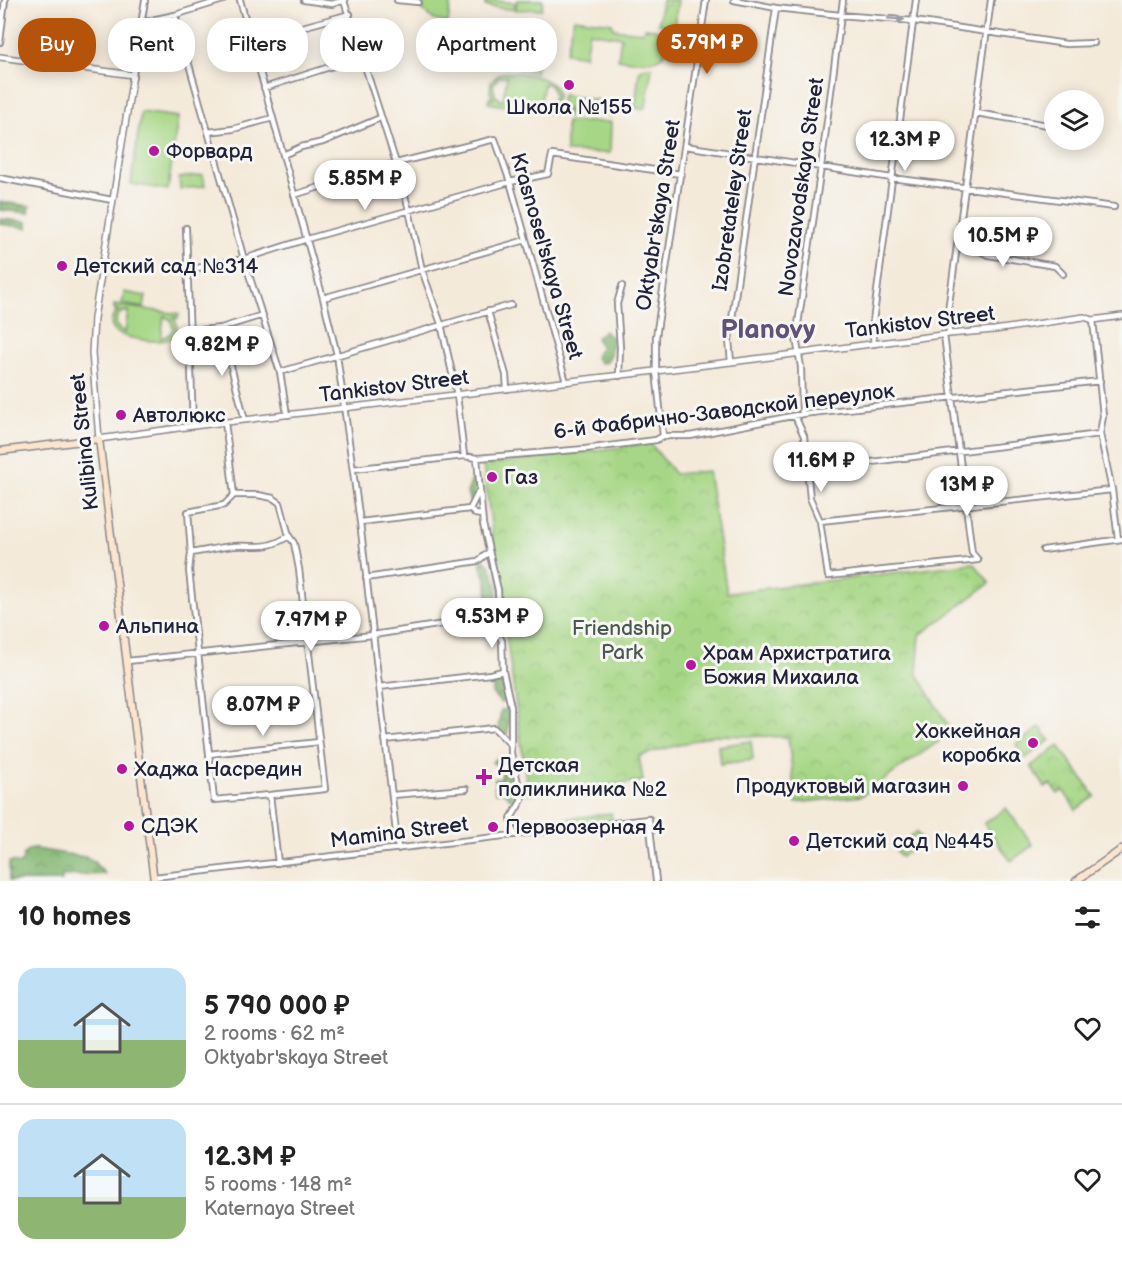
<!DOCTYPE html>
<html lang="en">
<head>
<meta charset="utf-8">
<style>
  body { margin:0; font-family:"Balsamiq Sans",sans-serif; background:#f6f6f6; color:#222; height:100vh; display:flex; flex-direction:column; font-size:22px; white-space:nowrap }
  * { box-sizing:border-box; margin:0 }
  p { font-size:20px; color:#767676 }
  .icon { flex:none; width:33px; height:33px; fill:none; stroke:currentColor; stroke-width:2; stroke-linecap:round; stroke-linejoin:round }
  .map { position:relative; height:881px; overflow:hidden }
  .drawer { display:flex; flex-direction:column; background:#fff; flex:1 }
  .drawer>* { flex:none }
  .top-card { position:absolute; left:18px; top:18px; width:600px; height:54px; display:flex; gap:12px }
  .buttons { position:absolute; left:1044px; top:90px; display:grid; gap:12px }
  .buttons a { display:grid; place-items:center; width:60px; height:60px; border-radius:50%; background:#fff; box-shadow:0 3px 15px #0003; font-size:30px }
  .price { position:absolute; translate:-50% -51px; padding:0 14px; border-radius:21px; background:#fff; color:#222; font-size:20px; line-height:39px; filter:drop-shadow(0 2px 3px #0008) }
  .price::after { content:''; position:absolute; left:50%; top:36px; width:18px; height:14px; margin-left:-9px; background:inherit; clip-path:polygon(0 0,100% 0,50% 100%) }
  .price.on { background:#b45309; color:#fff }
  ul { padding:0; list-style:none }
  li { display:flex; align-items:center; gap:18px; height:150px; padding:0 18px }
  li+li { border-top:2px solid #e0e0e0 }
  li span { display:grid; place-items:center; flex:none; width:168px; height:120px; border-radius:18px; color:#555 }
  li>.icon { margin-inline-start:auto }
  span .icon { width:72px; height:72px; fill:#fffc; stroke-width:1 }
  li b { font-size:26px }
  h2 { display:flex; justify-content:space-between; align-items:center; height:72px; padding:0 18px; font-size:26px }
  .chip { padding:0 21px; border-radius:24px; background:#fff; box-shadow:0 3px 15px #0003; font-size:21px; line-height:54px }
  .chip.on { background:#b45309; color:#fff }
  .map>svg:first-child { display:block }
  .green { fill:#a7d786; stroke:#647c60; stroke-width:1.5; fill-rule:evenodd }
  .forest { fill:url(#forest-crowns); stroke:#546d57; stroke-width:1.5 }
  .park { fill:url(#park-crowns); stroke:#647c60; stroke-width:1.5 }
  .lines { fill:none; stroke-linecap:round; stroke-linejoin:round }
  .minor-casing { stroke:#8b868a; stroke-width:8 }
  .tertiary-casing { stroke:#8b868a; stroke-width:8 }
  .secondary-casing { stroke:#8b868a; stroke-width:9 }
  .minor { stroke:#fff; stroke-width:4.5 }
  .tertiary { stroke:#fff; stroke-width:5 }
  .secondary { stroke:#fbe5cf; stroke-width:6 }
  .oneway { fill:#9c9ca7 }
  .poi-dot { fill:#b5179e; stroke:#f6f6f2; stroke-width:2 }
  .labels { text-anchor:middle; stroke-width:6; stroke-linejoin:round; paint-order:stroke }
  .poi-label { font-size:21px; fill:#22223b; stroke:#f6f6f2; text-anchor:start }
  .street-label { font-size:21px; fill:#22223b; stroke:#f6f6f2 }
  .park-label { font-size:21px; fill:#4a5852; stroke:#f6f6f2 }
  .district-label { font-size:27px; font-weight:bold; fill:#605279; stroke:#f6f6f2 }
</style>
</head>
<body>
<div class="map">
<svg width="1122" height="881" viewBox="0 0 1122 881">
  <defs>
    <pattern id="forest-crowns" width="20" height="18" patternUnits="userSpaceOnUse" patternTransform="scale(1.5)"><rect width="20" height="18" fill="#85b873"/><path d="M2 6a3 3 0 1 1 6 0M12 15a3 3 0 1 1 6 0" fill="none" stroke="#6c9560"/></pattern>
    <pattern id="park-crowns" width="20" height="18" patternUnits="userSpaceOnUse" patternTransform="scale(1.5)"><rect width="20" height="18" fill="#a7d786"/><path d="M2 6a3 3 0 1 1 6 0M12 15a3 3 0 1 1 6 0" fill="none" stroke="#8fb875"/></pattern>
  </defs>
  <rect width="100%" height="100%" fill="#f6f6f2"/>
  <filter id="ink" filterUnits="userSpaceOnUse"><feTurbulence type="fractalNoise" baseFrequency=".0167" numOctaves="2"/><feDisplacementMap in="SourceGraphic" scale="12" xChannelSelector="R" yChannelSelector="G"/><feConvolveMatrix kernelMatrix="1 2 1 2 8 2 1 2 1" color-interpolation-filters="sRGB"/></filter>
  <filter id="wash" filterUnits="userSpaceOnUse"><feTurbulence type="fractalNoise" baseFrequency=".008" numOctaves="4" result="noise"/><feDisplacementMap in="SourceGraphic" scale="24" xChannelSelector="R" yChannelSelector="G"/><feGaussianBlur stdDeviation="1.35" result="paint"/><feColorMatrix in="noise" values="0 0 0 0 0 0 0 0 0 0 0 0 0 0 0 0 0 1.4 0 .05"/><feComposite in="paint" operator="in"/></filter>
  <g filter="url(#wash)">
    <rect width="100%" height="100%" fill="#f4eada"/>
    <path class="green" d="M424 0H451L448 23 434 20 423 10Z
      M517 0H543L542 9 516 10Z
      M574 18 612 23 614 29 642 32 645 28 655 29 670 40C667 67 638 62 618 59L621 37 589 32 585 56 566 53Z
      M522 53 538 55 535 72 519 69Z
      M650 67H652L646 107 643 109 635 108 639 72 643 68Z
      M500 73C519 70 579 80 549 109L576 113 575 118 488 103 489 98 493 99 490 92 491 82ZM507 76 503 100 502 101 495 95 493 85 499 77ZM544 83 551 86 554 96 550 104 540 107Z
      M562 95 616 103 614 116 560 108Z
      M141 112 178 117 168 190 131 184Z
      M566 122H611L610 153 566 152Z
      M203 175 205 186 180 189 179 178Z
      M124 292 146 296 144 308 122 304Z
      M114 305 179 314 178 318 174 317C187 344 159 342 143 340 127 338 98 332 118 310L114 309ZM128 311 125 333 117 327 116 320 120 313ZM164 316 171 320 173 329 169 335 161 338Z
      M1040 727 1050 740 1026 758 1016 745Z
      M1006 808 1033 845 1011 861 984 824Z
      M611 813 612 818 608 822 548 828 544 826 543 822Z
      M916 832 923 841 901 857 894 848Z"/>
    <path class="forest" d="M0 202 30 206 29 213 0 210Z
      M0 219 27 222V228L0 224Z
      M604 331 612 338 610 356 607 362 600 363 595 357 601 346 596 338Z
      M473 476 478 487 470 502 467 493Z
      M484 559C497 570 499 594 495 610L490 613 497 617 492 626 481 621 483 608H488L487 580 481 567V562Z
      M494 683 502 684 507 700 501 703 492 693Z
      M501 710H509V722L507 736 498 728Z
      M500 756 506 758 509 777 517 790 516 804 503 792 495 793V779H501L502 769 492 762Z
      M36 849 85 857 92 860 105 874 61 876 62 881H9V862H15L18 864 22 863 23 856 28 850Z"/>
    <path class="park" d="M486 0 516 3 515 10 485 6Z
      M662 0H678L674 26 658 24Z
      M650 443 675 474 708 471 727 593 974 563 990 583 920 635 917 673 952 732 861 796 796 803 788 737 714 735 639 756 643 781 528 794 483 465Z
      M751 741 753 760 720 764 718 746Z
      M1059 746 1095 796 1076 810 1063 790 1058 794 1051 784 1045 787 1031 766Z"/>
  </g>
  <g filter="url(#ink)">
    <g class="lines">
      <g class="minor-casing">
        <path id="minor" d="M240 0 323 298 337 355 360 522 398 849
          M304 0 332 4 345 0
          M397 0 418 2
          M734 0 776 8 840 15 914 21 1066 44 1094 43
          M344 1 396 163 409 210 422 270 441 324 457 395 464 456
          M175 15 244 259 280 372 287 415
          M142 22 175 15 223 0
          M251 41 350 14
          M0 42 5 0
          M133 75 145 0
          M264 88 361 57
          M976 113 1054 126
          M208 132 233 129 273 118
          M685 146 892 178 1114 207
          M283 155 301 147 323 142 380 118
          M0 178 112 200
          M294 195 396 163 495 139 510 182 566 382
          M186 228 193 426
          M958 240 988 255 1055 266 1063 274
          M187 270 244 259 307 239 510 182 548 174 552 155 681 174
          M323 298 526 240
          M488 311 506 375 507 389
          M1093 320 1103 416 1100 434 1112 490 1118 539
          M221 328 245 420
          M190 331 221 328 263 315
          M949 334 948 311 991 0
          M874 344 872 329 916 0
          M731 362 729 340 776 8
          M280 372 511 305
          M619 376 620 347 617 304 622 286
          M802 414 801 367 796 338 821 167 843 0
          M795 416 804 436 810 498 820 521 828 576 978 560 972 553 944 335
          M225 422 234 495H258L273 498 280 503 289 536 294 543 299 569 325 789 270 795
          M663 436 656 371V337L706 0
          M477 458 483 524 498 590 499 614 497 631 502 641 503 671 511 707V753L522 800 511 818 514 835
          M353 469 464 456 477 458 585 449 656 440 663 436H690L802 414 1100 381
          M806 470 1100 434
          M480 489 470 509 475 514 482 515
          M234 495 224 505 188 512 191 553 189 570 214 800 270 795 278 863
          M820 521 1112 490
          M360 522 470 509
          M1043 550 1122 539
          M191 553C205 551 220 547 234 546 258 545 267 550 289 536
          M366 578 478 561 489 552
          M127 661 373 635 476 619 497 631
          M379 687 490 674 503 671
          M385 740 494 728 510 744
          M209 754 319 742
          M392 795 466 789
          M154 877 649 819 656 881"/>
      </g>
      <g class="tertiary-casing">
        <path id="tertiary" d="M0 57 133 75 94 318 92 353 99 439 193 426 731 362 949 334 994 330 1084 317 1093 320 1122 316"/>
      </g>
      <g class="secondary-casing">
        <path id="secondary" d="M0 451 99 439 154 881
          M1076 881 1122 849"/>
      </g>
      <use href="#minor" class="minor"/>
      <use href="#tertiary" class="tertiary"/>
      <use href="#secondary" class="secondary"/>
    </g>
    <defs><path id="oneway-solid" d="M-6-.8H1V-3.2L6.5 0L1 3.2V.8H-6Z" transform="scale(1.5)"/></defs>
    <use class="oneway" href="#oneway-solid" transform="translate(896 19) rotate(5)"/>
  </g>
  <g class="poi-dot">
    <circle cx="569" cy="85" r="6"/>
    <circle cx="154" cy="151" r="6"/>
    <circle cx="62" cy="266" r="6"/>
    <circle cx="121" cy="415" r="6"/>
    <circle cx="492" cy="477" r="6"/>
    <circle cx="104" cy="626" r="6"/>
    <circle cx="691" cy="665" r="6"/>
    <circle cx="1033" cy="743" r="6"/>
    <circle cx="122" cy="769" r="6"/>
    <path d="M481 768h6v6h6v6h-6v6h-6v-6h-6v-6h6z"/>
    <circle cx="963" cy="786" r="6"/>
    <circle cx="129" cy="826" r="6"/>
    <circle cx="493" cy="827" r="6"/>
    <circle cx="794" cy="841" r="6"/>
  </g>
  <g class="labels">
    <g class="poi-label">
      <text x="569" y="114" text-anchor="middle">Школа №155</text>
      <text x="166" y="158">Форвард</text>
      <text x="74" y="273">Детский сад №314</text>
      <text x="133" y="422">Автолюкс</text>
      <text x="504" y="484">Газ</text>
      <text x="116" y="633">Альпина</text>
      <text x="703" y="660">Храм Архистратига<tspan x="703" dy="24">Божия Михаила</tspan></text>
      <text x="1021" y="738" text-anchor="end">Хоккейная<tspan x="1021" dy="24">коробка</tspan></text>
      <text x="498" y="772">Детская<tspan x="498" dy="24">поликлиника №2</tspan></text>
      <text x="134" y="776">Хаджа Насредин</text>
      <text x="951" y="793" text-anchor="end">Продуктовый магазин</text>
      <text x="141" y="833">СДЭК</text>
      <text x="505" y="834">Первоозерная 4</text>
      <text x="806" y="848">Детский сад №445</text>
    </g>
    <g class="street-label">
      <text transform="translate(801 187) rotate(-82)" y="7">Novozavodskaya Street</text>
      <text transform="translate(732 200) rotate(-82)" y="7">Izobretateley Street</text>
      <text transform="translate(658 215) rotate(-81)" y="7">Oktyabr'skaya Street</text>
      <text transform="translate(547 256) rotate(74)" y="7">Krasnosel'skaya Street</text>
      <text transform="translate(920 322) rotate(-7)" y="7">Tankistov Street</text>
      <text transform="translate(394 386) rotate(-7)" y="7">Tankistov Street</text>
      <text transform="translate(724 411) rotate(-7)" y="7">6-й Фабрично-Заводской переулок</text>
      <text transform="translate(84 442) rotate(-96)" y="7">Kulibina Street</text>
      <text transform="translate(399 832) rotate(-7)" y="7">Mamina Street</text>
    </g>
    <g class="park-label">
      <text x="622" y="635">Friendship<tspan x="622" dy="24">Park</tspan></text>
    </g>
    <g class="district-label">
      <text x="768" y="338">Planovy</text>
    </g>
  </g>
</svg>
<div class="buttons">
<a><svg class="icon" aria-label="layers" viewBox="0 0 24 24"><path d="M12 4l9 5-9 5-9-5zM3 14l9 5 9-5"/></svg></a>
</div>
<b class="price on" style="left:707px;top:75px">5.79M ₽</b>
<b class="price" style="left:905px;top:172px">12.3M ₽</b>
<b class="price" style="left:365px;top:211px">5.85M ₽</b>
<b class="price" style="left:1003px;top:268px">10.5M ₽</b>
<b class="price" style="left:222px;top:377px">9.82M ₽</b>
<b class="price" style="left:821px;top:493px">11.6M ₽</b>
<b class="price" style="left:967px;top:517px">13M ₽</b>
<b class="price" style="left:492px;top:649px">9.53M ₽</b>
<b class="price" style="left:311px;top:652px">7.97M ₽</b>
<b class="price" style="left:263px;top:737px">8.07M ₽</b>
<div class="top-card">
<a class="chip on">Buy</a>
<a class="chip">Rent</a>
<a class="chip">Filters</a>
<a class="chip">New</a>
<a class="chip">Apartment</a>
</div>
</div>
<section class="drawer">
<h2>10 homes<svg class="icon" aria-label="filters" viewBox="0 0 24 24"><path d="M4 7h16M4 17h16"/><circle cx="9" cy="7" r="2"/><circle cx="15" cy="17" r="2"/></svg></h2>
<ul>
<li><span style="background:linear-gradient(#bfe0f5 60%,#8fb573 0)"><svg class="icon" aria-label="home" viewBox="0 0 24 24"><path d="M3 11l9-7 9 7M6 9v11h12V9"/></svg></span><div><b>5 790 000 ₽</b><p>2 rooms · 62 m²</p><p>Oktyabr'skaya Street</p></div><svg class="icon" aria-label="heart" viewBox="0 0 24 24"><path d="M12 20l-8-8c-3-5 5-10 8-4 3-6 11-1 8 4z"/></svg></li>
<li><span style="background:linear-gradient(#bfe0f5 65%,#8fb573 0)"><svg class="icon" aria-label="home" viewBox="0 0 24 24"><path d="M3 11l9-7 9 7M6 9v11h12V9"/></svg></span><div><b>12.3M ₽</b><p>5 rooms · 148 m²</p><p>Katernaya Street</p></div><svg class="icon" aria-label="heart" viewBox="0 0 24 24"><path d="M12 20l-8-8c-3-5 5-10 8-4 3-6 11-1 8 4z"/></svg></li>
</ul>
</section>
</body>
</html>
